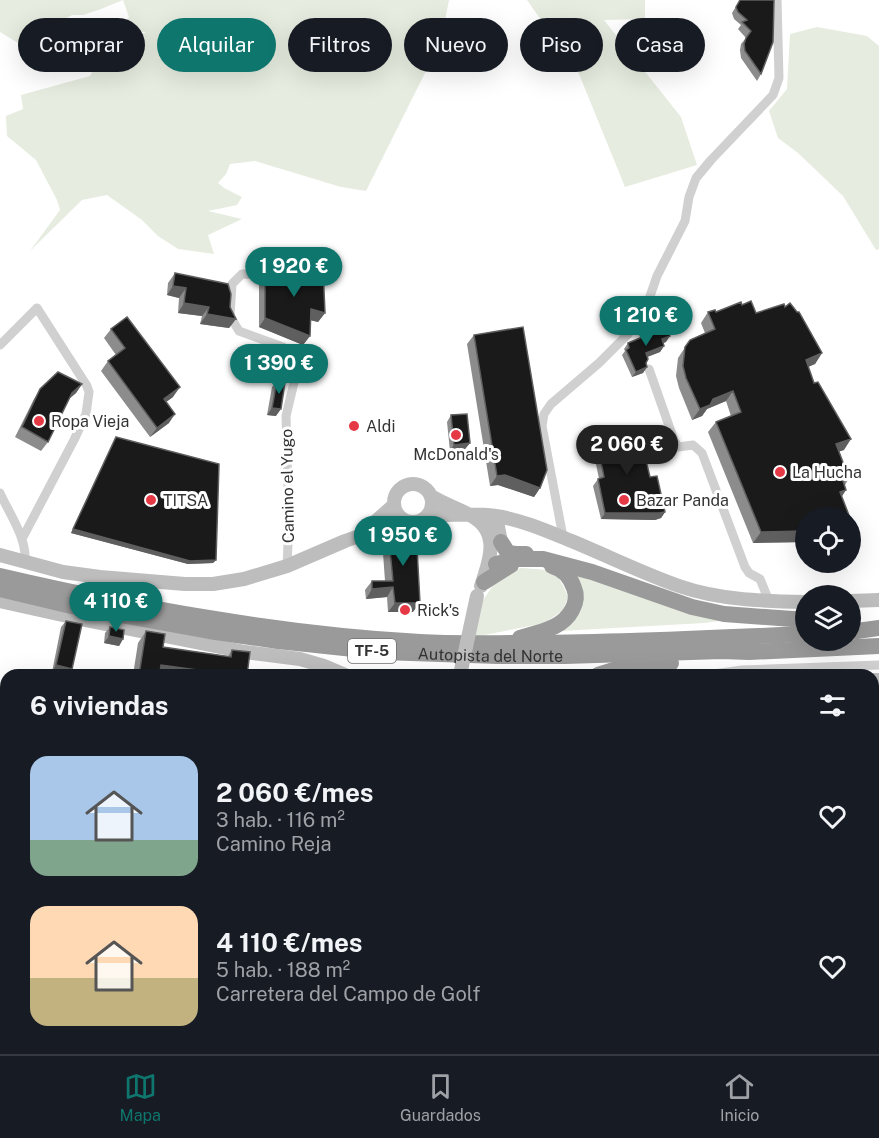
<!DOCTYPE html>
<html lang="es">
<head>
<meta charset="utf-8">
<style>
  body { margin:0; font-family:"Public Sans",sans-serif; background:#242831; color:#f1f3f6; height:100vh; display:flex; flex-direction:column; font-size:22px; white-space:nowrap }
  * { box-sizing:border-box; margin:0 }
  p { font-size:20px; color:#9ea1a6 }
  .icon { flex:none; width:33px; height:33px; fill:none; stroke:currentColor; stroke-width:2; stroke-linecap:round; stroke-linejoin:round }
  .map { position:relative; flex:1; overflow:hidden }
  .drawer { position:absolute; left:0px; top:669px; width:879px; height:386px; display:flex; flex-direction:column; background:#171b24; border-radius:18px 18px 0 0; box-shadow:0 6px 24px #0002 }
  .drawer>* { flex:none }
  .top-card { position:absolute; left:18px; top:18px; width:843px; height:54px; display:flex; gap:12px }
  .buttons { position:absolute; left:795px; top:507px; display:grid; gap:12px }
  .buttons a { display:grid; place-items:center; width:66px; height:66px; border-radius:50%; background:#171b24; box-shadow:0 6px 24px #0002; font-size:30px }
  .price { position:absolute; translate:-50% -51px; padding:0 14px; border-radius:21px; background:#0f766e; color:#fff; font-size:20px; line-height:39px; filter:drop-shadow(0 2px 3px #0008) }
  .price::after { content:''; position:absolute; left:50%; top:36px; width:18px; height:14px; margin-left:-9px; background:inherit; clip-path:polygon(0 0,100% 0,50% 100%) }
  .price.active { background:#222; color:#fff }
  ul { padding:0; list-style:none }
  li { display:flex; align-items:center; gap:18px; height:150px; padding:0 30px }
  li span { display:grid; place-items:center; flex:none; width:168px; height:120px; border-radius:18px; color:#555 }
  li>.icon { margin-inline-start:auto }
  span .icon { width:72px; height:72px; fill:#fffc; stroke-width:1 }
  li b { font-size:26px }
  h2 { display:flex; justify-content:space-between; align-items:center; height:72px; padding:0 30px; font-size:26px }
  .tag { padding:0 21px; border-radius:27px; background:#171b24; box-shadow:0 6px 24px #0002; font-size:21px; line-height:54px }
  .tag.active { background:#0f766e; color:#fff }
  .tab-bar { display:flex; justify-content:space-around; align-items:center; height:84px; border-top:2px solid #363941; background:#171b24; font-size:16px; color:#9ea1a6 }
  .tab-bar a { display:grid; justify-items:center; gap:3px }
  .tab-bar .active { color:#0f766e }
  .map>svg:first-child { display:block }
  .green { fill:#e6ecdf }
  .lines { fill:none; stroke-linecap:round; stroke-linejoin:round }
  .taxiway { stroke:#c4c4c4; stroke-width:26 }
  .minor { stroke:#d0d0d0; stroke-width:9 }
  .secondary { stroke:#bdbdbd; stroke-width:14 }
  .motorway { stroke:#9a9a9a; stroke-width:16 }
  .secondary-bridge { stroke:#bdbdbd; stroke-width:14 }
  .wall { fill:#8c8c8c }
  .shaded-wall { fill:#5f5f5f }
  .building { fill:#1a1a1a; stroke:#5f5f5f; stroke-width:1.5 }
  .poi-dot { fill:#e63946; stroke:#fff; stroke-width:2 }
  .labels { text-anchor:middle; stroke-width:6; stroke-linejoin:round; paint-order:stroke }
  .shield { fill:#fff; stroke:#707070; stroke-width:1.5 }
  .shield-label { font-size:15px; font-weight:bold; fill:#333 }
  .poi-label { font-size:16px; fill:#333; stroke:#fff; text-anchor:start }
  .street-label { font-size:16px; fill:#333; stroke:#fff }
</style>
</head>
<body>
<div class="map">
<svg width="879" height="1054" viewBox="0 0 879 1054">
  <rect width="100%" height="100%" fill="#fff"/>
  <path class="green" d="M0 0H449L441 41 366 191 341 187 255 161 230 164 226 174 218 183 224 188 242 197 237 205 208 211 242 219 208 235 214 254 178 249 158 236 142 220 107 195 82 200 30 251 60 210 57 200 36 160 7 136 6 116 23 109 21 95 90 76 102 55 146 32H115L129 17 123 0 101 9 83 15H72L50 28 36 39 18 43 0 32Z
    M527 0H645V19L604 20 681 117 697 165 625 187 579 74Z
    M817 27 867 36 879 46V249L876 250 843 196 798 153 778 138 769 111 787 89 790 34Z
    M521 568C550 570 557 568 568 597L563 610 545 623 474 637 482 602 493 585 506 573Z
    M572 572 728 620 704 623 561 631 577 617Z
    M0 999 6 1001V1048H133L148 1054H0Z"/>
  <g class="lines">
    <path class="taxiway" d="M0 957 6 960
      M243 1048 258 1054
      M413 1054 415 1048"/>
    <path class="minor" d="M275 275 242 274 232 284 230 316 239 331 283 347 295 356 297 370 286 416 289 522 287 566
      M0 345 37 308 87 386 89 392 86 414 74 440 22 539
      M649 369 674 440 678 447 693 445 702 453 745 567 749 573 760 579 769 601
      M0 493C10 515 27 538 25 562
      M563 537 542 426 544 414 551 404 599 363 628 334 648 302 657 276 685 221 689 197 696 178 711 160 773 95 779 78 777 0
      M706 675 742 670 879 665"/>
    <path class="secondary" d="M394 503a19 19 0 1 1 38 0a19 19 0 1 1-38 0Z
      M431 496C444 504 457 508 470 515 501 531 490 560 481 586
      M427 516C450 515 473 513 496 516 522 520 545 530 569 540 606 555 642 573 679 586 719 600 763 601 806 602
      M496 516 501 542
      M365 528 376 521 394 505
      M0 555 63 572 100 577 185 584H213L244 579 287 566 345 541 404 520
      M0 601 85 620 245 652 300 659 324 666 345 675
      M850 601 879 600
      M873 680H879"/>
    <g class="motorway">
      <path d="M501 542 508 553 516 554H526"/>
      <path d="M496 564 518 559H543L592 572 692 607 724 614 806 620"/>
      <path d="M0 576C138 608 278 634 420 642 455 644 490 643 525 643 618 643 712 638 806 634"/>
      <path d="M484 582 511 565"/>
      <path id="s1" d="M0 589 71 606 209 631 278 641 382 652 498 656H565L722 651 749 652 879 646"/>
      <path d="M850 632 879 628"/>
      <path d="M520 638C539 632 562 629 572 610 576 603 577 595 574 588 570 576 563 569 552 566"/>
      <path d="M598 675 614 670 671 663"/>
    </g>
    <path class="secondary-bridge" d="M460 675 477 596"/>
  </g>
  <path class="wall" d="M740 0H774L761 74 757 81 741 58 740 50 741 44 746 38 738 29 741 25 734 19 732 13Z
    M265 272 325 313 318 322 311 320 310 336 303 345 259 327V281Z
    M175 273 230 307 236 319 229 328 200 324 202 316 178 313 179 298 167 295 168 283Z
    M742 305 756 313 785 307 822 353 815 364 808 367 814 383 844 450 839 451 849 478 845 485 806 518V542L753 543 708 432 716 422 731 416 726 401 707 409 702 416 692 420 679 388 676 376 678 358 690 340 705 333 701 323 708 312H716Z
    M111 329 173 397 166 402 169 423 150 437 101 371 108 361 116 355 104 338Z
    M646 333 666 342 663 343 664 346 660 352 647 357 646 363 647 367 643 373 632 377 622 355 625 351 624 349 628 343 644 336Z
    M474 335 540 488 534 497 498 485 490 486 467 344Z
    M277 381 276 416 267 415 272 387Z
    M82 384 76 393 69 399 48 442 41 451 15 437 34 399 40 389Z
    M451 415 470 443 465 449 450 451 447 422Z
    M116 437 216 560 213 563 188 564 71 533Z
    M596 437 650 477 665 512 661 518 655 520 601 519 593 486 598 479H599L592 444Z
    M388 529 413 612H388L387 597 366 599 365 590 372 581H385L382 539Z
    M66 621 72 669 52 672 61 627Z
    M110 627 123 639 119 646 104 643 105 633Z
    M146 631 163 647 228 656 232 650 247 675H133L138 643Z"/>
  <path class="shaded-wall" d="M173 286 186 288 179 298 167 295Z
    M184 303 209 307 202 316 178 313Z
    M311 309 325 313 318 322 305 319Z
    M207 314 236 319 229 328 200 324Z
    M265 318 310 336 303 345 259 327Z
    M670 336 666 342 658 345 662 339Z
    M664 346 660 352 642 359 646 353Z
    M822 353 815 364 798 371 806 360Z
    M647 367 643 373 632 377 636 372Z
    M82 384 76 393 65 402 72 393Z
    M180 387 173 397 158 408 164 399Z
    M733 391 726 401 707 409 702 416 692 420 700 409 713 399Z
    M272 408 281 409 276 416 267 415Z
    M175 414 169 423 150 437 157 428Z
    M851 439 844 450 829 455 836 444Z
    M470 443 465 449 450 451 454 445Z
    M505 475 540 488 534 497 498 485 490 486 497 476Z
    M846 490 839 501 840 492Z
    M665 512 661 518 655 520 601 519 605 513Z
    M73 529 216 560 213 563 188 564 71 533Z
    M850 530H855L850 536Z
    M806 531V542L753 543 761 532Z
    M393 587 387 597 366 599 372 589Z
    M395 603H420L413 612H388Z
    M109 636 123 639 119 646 104 643Z
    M56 665 72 669 68 675 52 672Z
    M161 665 235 675H153Z
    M875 694H879V697H873Z
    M0 776 6 779V794L0 792Z
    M873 779 879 782V797L873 795Z
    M873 985 879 987V998L873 996Z"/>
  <path class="building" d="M740 0H774L773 42 761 74 745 51 744 44 746 38 751 31 742 22 747 20 738 12 736 7Z
    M323 268 325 313 311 309 310 336 265 318V272H317L320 271Z
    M175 273 228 284 231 294 230 307 236 319 207 314 209 307 184 303 186 288 173 286Z
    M751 301 756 313 784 304 785 307 790 303 797 312H799L822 353 806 360 814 383 818 382 851 439 836 444 849 478 843 481 846 490 840 492 850 518H806V531L761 532 716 422 741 412 733 391 713 399 710 405 700 409 686 378 683 366 685 347 690 340 715 329 708 312 715 310 716 312 741 302 742 305Z
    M127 317 180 387 164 399 175 414 157 428 108 361 125 348 111 329Z
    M666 326 670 336 662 339 664 346 646 353 648 359 646 363 647 367 636 372 626 350 629 348 628 343 647 335 646 333Z
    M523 327 547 470 540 488 505 475 497 476 474 335Z
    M58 372 82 384 72 393 48 442 22 427 40 389Z
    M277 381 285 382 281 409 272 408Z
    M467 414 470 443 454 445 451 415Z
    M638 428 650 477 657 476 665 512 659 513H605L598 479 604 477 596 437Z
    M116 437 219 464 216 560 190 561 73 529Z
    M850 519 855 530H850Z
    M388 529 416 530 420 603H395L393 587 372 589V581H393Z
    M66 621 82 624 72 669 56 665Z
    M110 627 124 630 123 639 109 636Z
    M146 631 165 634 163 647 231 657 232 650 250 652 247 675H235L161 665 160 673 155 672 154 675H139Z
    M879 685V694H875L874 686Z
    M0 720 6 723V779L0 776Z
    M873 723 879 725V782L873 779Z
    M873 834 876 837 879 838V987L873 985Z"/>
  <g class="poi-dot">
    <circle cx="39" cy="421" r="6"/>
    <circle cx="354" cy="426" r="6"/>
    <circle cx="456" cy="435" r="6"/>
    <circle cx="780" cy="472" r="6"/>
    <circle cx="151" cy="500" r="6"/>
    <circle cx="624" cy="500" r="6"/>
    <circle cx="405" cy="610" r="6"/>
  </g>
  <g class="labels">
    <rect class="shield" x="348" y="639" width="48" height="24" rx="4.5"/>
    <g class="shield-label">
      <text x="372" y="656">TF-5</text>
    </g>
    <g class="poi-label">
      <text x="51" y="427">Ropa Vieja</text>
      <text x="366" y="432">Aldi</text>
      <text x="456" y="460" text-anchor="middle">McDonald's</text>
      <text x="792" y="478">La Hucha</text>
      <text x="163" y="506">TITSA</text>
      <text x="636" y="506">Bazar Panda</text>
      <text x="417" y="616">Rick's</text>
    </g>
    <g class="street-label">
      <text transform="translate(287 486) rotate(-91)" y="6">Camino el Yugo</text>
      <text dy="6" stroke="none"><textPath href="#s1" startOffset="496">Autopista del Norte</textPath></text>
    </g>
  </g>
</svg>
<div class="buttons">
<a><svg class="icon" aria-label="locate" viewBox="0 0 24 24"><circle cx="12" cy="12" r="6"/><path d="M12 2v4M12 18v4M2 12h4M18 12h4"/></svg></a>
<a><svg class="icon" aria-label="layers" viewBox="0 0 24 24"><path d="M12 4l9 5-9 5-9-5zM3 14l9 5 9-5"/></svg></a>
</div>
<b class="price" style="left:294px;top:298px">1 920 €</b>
<b class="price" style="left:646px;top:347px">1 210 €</b>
<b class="price" style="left:279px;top:395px">1 390 €</b>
<b class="price active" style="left:627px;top:476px">2 060 €</b>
<b class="price" style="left:403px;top:567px">1 950 €</b>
<b class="price" style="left:116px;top:633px">4 110 €</b>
<div class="top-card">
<a class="tag">Comprar</a>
<a class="tag active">Alquilar</a>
<a class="tag">Filtros</a>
<a class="tag">Nuevo</a>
<a class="tag">Piso</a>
<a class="tag">Casa</a>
</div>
<section class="drawer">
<h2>6 viviendas<svg class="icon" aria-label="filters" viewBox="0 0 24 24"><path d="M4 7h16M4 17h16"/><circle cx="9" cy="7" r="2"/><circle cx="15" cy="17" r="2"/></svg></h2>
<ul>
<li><span style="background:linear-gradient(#a9c7e8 70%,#7fa58c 0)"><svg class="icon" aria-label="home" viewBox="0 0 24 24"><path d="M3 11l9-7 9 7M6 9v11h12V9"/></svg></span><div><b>2 060 €/mes</b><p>3 hab. · 116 m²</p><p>Camino Reja</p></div><svg class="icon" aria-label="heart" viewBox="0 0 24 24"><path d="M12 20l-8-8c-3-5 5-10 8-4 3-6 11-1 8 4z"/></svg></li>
<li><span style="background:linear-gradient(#ffd9b3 60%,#c2b280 0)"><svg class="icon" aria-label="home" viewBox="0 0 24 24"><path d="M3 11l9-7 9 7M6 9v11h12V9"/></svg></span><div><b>4 110 €/mes</b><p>5 hab. · 188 m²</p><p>Carretera del Campo de Golf</p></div><svg class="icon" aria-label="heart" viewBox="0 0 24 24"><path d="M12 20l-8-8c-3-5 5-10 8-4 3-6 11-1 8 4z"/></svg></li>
</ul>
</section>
</div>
<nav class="tab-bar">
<a class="active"><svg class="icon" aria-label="map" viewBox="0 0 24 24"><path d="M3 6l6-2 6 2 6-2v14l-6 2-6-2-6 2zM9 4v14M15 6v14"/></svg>Mapa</a>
<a><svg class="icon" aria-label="saved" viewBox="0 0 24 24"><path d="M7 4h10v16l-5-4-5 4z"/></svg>Guardados</a>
<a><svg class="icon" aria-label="home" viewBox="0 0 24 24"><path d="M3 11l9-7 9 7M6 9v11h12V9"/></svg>Inicio</a>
</nav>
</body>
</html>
